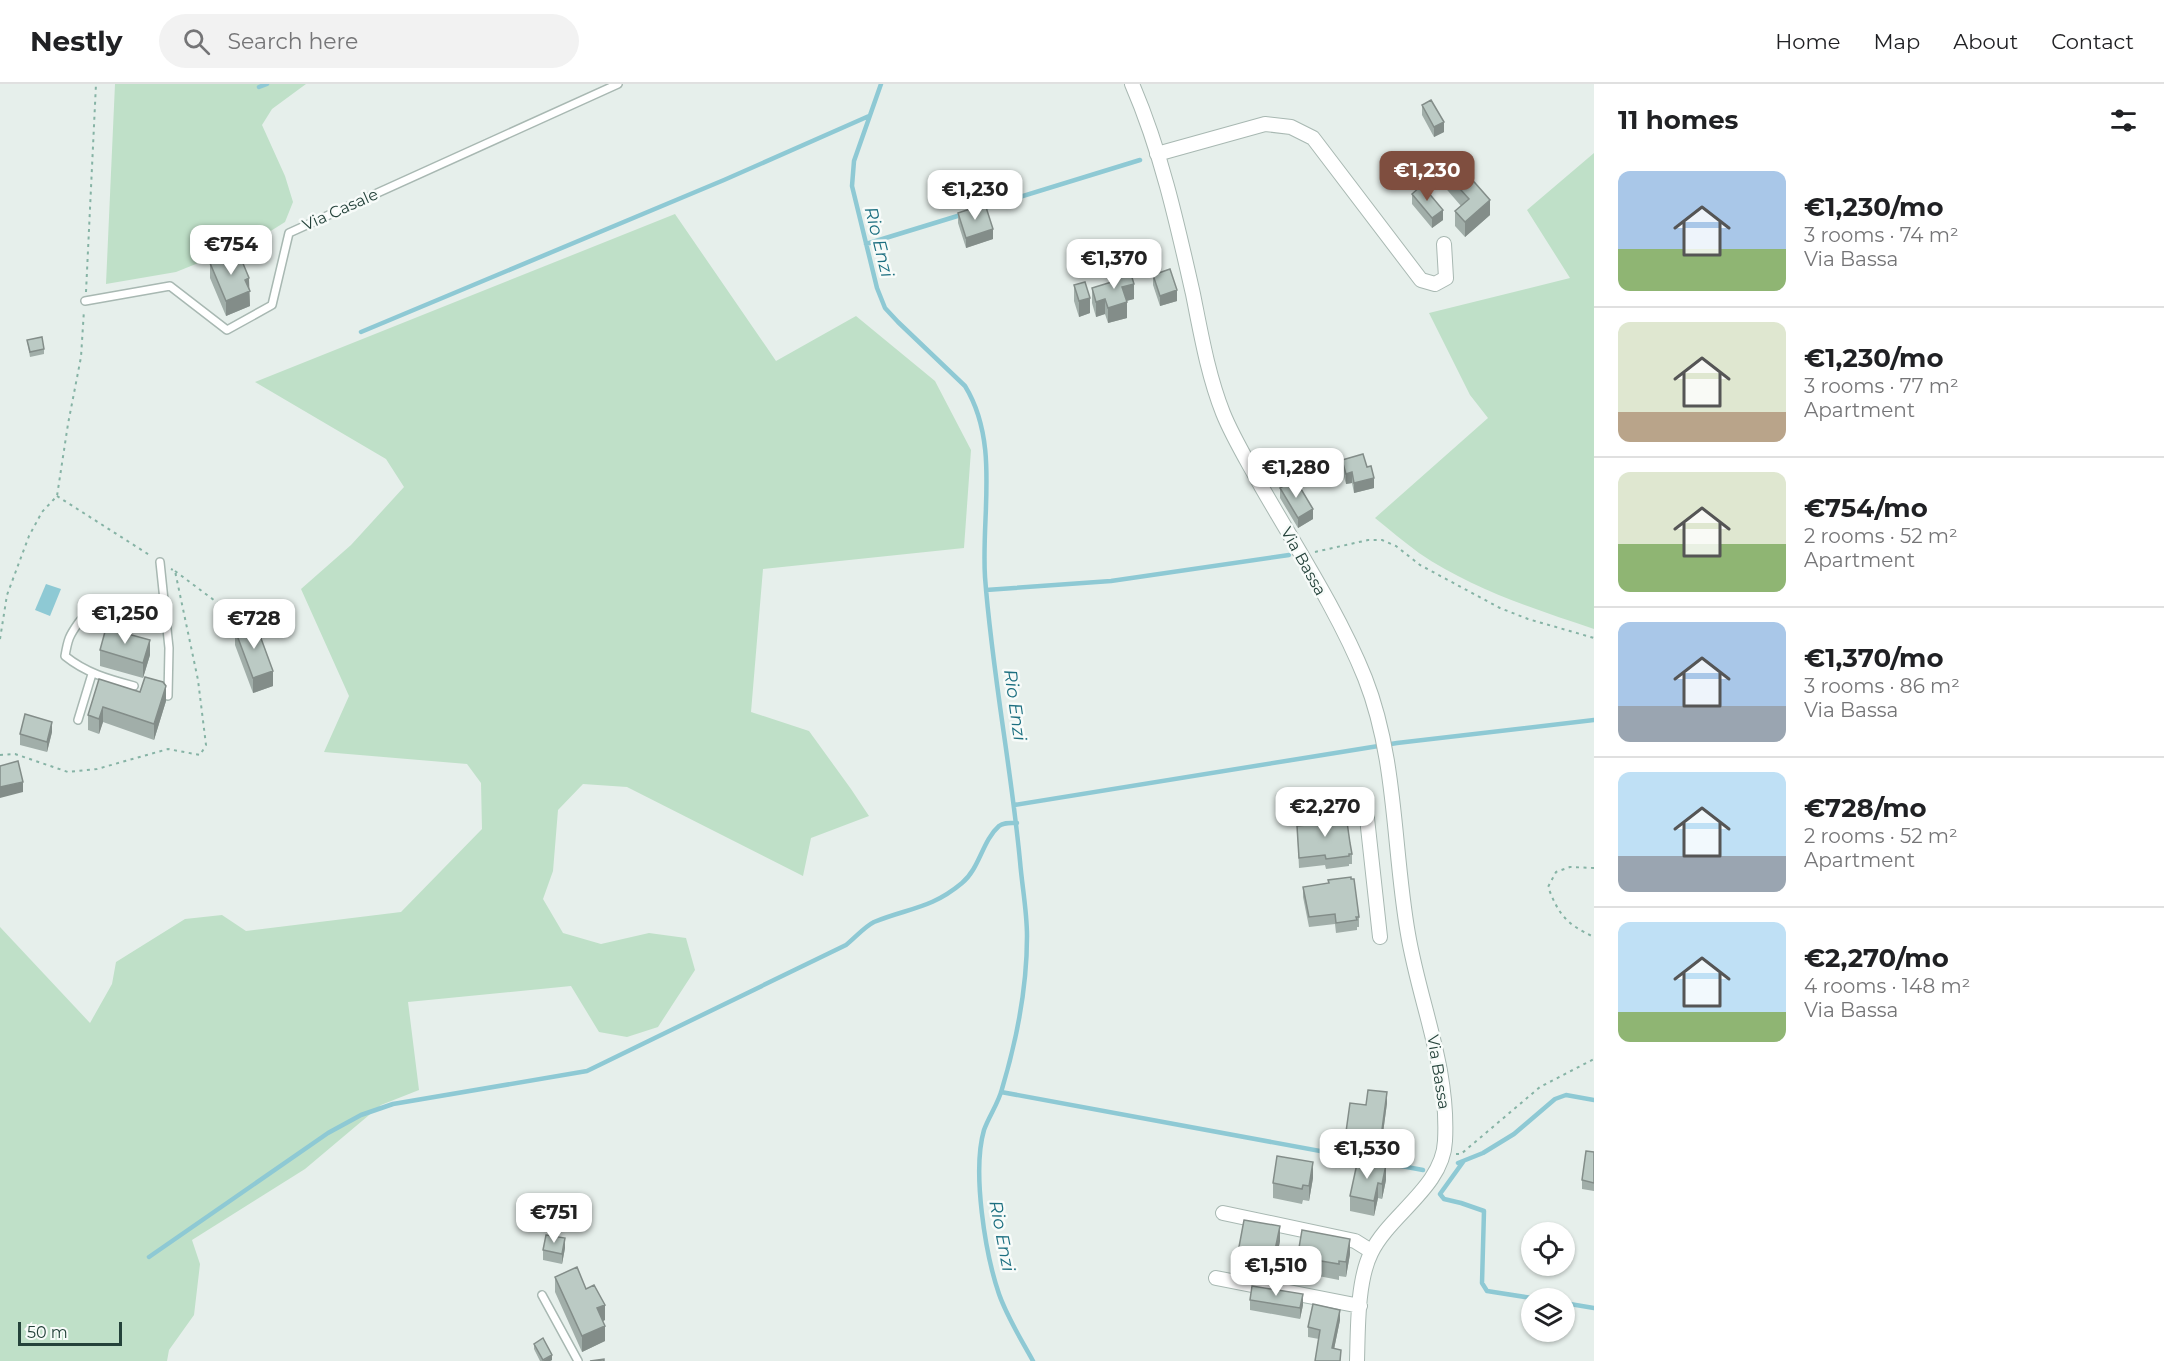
<!DOCTYPE html>
<html lang="en">
<head>
<meta charset="utf-8">
<style>
  body { margin:0; font-family:Montserrat,sans-serif; background:#f2f2f2; color:#202124; height:100vh; display:flex; flex-direction:column; font-size:22px; white-space:nowrap }
  * { box-sizing:border-box; margin:0 }
  p { font-size:20px; color:#757577 }
  .icon { flex:none; width:33px; height:33px; fill:none; stroke:currentColor; stroke-width:2; stroke-linecap:round; stroke-linejoin:round }
  .map { position:relative; flex:1; overflow:hidden }
  .details { display:flex; flex-direction:column; background:#fff; width:570px }
  .details>* { flex:none }
  .controls { position:absolute; left:1521px; top:1138px; display:grid; gap:12px }
  .controls a { display:grid; place-items:center; width:54px; height:54px; border-radius:50%; background:#fff; box-shadow:0 2px 4px #0004; font-size:30px }
  .scale { position:absolute; left:18px; bottom:15px; width:104px; box-sizing:border-box; padding-left:6px; border:3px solid #24423a; border-top:0; font-size:16px; line-height:21px; white-space:nowrap; color:#24423a; -webkit-text-stroke:4px #f7fbf9; paint-order:stroke }
  .price { position:absolute; translate:-50% -51px; padding:0 14px; border-radius:12px; background:#fff; color:#222; font-size:20px; line-height:39px; filter:drop-shadow(0 2px 3px #0008) }
  .price::after { content:''; position:absolute; left:50%; top:36px; width:18px; height:14px; margin-left:-9px; background:inherit; clip-path:polygon(0 0,100% 0,50% 100%) }
  .price.current { background:#7f4e3f; color:#fff }
  ul { padding:0; list-style:none }
  li { display:flex; align-items:center; gap:18px; height:150px; padding:0 24px }
  li+li { border-top:2px solid #e0e0e0 }
  li span { display:grid; place-items:center; flex:none; width:168px; height:120px; border-radius:12px; color:#555 }
  li>.icon { margin-inline-start:auto }
  span .icon { width:72px; height:72px; fill:#fffc; stroke-width:1 }
  li b { font-size:26px }
  h2 { display:flex; justify-content:space-between; align-items:center; height:72px; padding:0 24px; font-size:26px }
  header { display:flex; align-items:center; gap:36px; box-sizing:border-box; height:84px; padding:0 30px; background:#fff; border-bottom:2px solid #e0e0e0 }
  header strong { font-size:28px }
  nav { display:flex; gap:33px; margin-inline-start:auto; font-size:21px }
  .search { width:420px; height:54px; background:#f2f2f2; display:flex; align-items:center; gap:15px; box-sizing:border-box; padding:0 21px; border-radius:33px; color:#757577; font-size:22px }
  main { display:flex; flex:1; min-height:0 }
  .map>svg:first-child { display:block }
  .green { fill:#bfe0c8 }
  .water { fill:#8ec9d4 }
  .lines { fill:none; stroke-linecap:round; stroke-linejoin:round }
  .stream { stroke:#8ec9d4; stroke-width:4.5 }
  .service-casing { stroke:#a8b8b2; stroke-width:10 }
  .minor-casing { stroke:#a8b8b2; stroke-width:16 }
  .path { stroke:#86b3a5; stroke-width:2; stroke-dasharray:3 4.5; stroke-linecap:butt }
  .service { stroke:#fff; stroke-width:7 }
  .minor { stroke:#fff; stroke-width:14 }
  .wall { fill:#a1aea9 }
  .shaded-wall { fill:#838d89 }
  .building { fill:#bbcac4; stroke:#838d89; stroke-width:1.5 }
  .labels { text-anchor:middle; stroke-width:5; stroke-linejoin:round; paint-order:stroke }
  .street-label { font-size:16px; fill:#24423a; stroke:#f7fbf9 }
  .water-label { font-size:18px; font-style:italic; fill:#1c6f80; stroke:#f7fbf9 }
</style>
</head>
<body>
<header>
<strong>Nestly</strong>
<div class="search"><svg class="icon" aria-label="search" viewBox="0 0 24 24"><circle cx="10" cy="10" r="6"/><path d="M15 15l6 6"/></svg>Search here</div>
<nav><a>Home</a><a>Map</a><a>About</a><a>Contact</a></nav>
</header>
<main>
<div class="map">
<svg width="1594" height="1277" viewBox="0 0 1594 1277">
  <rect width="100%" height="100%" fill="#e6efeb"/>
  <path class="green" d="M115 0H306L272 25 262 41 285 92 293 118 285 138 258 155 176 188 106 200Z
    M1594 69V545C1534 525 1472 505 1419 469 1404 458 1390 446 1375 434L1488 334 1470 311 1429 229 1570 194 1527 126Z
    M675 130 776 277 856 232 935 297 971 366 964 464 763 485 751 628 809 647 851 705 869 732 811 754 803 792 627 703 583 700 558 726 553 787 543 815 563 849 601 860 649 849 686 854 695 886 658 943 627 953 599 948 571 902 408 918 419 1006 381 1021 305 1085 192 1156 200 1180 194 1231 169 1266 167 1277H0V843L90 939 112 900 116 878 185 835 222 831 246 847 401 828 482 745 481 699 467 680 324 668 349 612 301 505 351 461 404 403 386 375 255 298Z"/>
  <path class="water" d="M46 500 61 505 50 532 35 526Z"/>
  <g class="lines">
    <path class="stream" d="M881 0 854 77 852 102 877 204 885 224 898 238 965 302C1000 359 981 430 985 493 992 588 1011 682 1020 777 1022 802 1027 827 1027 852 1027 904 1017 955 1002 1005 998 1020 989 1032 984 1046 972 1087 985 1169 999 1210 1007 1233 1021 1255 1033 1277
      M259 3 267 0
      M981 125 1140 76
      M866 160 964 130
      M361 248 724 96 869 32
      M986 506 1111 497 1289 471
      M1014 721 1397 659 1594 636
      M1001 1008 1423 1086
      M1463 1078 1440 1110 1444 1115 1461 1119 1484 1127 1482 1199 1487 1207 1538 1215
      M1458 1079 1483 1069 1514 1050 1555 1015 1566 1011 1594 1016
      M149 1173 328 1049 361 1031 393 1020 587 987 846 861C855 854 864 843 874 838 908 824 931 825 962 799 980 784 982 757 999 742 1004 738 1010 739 1017 739
      M1564 1219 1594 1224"/>
    <g class="service-casing">
      <path id="service" d="M85 217 170 202 227 246 272 221 289 149 618 0
        M160 478 169 564 168 612
        M134 602C108 595 86 589 65 572 68 555 69 552 79 538 103 507 131 519 165 524
        M78 636 92 590
        M542 1211 578 1277"/>
    </g>
    <g class="minor-casing">
      <path id="minor" d="M1132 0C1161 67 1177 139 1193 210 1201 250 1208 291 1223 329 1233 354 1248 378 1261 402 1296 463 1339 529 1365 594 1397 675 1393 765 1408 850 1420 921 1449 983 1445 1057 1443 1103 1389 1131 1371 1169 1357 1197 1358 1246 1357 1277
        M1157 70 1265 40 1291 43 1313 54 1421 196 1435 200 1446 194 1444 160
        M1366 725 1380 853
        M1223 1129 1355 1157 1371 1167
        M1216 1194 1360 1222"/>
    </g>
    <path class="path" d="M86 208 96 0
      M57 412 151 472
      M1315 468 1368 456H1382L1396 462 1420 481 1500 524 1528 535 1594 554
      M175 487 246 540
      M0 555 7 511 29 452 42 428 57 412 68 340 81 273 84 226
      M0 671 15 670 68 688 97 685 168 665 200 671 206 661 198 596 175 487 171 485
      M1594 784 1570 783 1556 788 1548 803C1559 831 1566 840 1594 853
      M1456 1070H1461L1540 1003 1594 975"/>
    <use href="#service" class="service"/>
    <use href="#minor" class="minor"/>
  </g>
  <path class="wall" d="M1422 21 1444 48 1434 53 1422 31Z
    M1442 85 1490 131 1465 153 1455 142V127L1461 122 1442 100Z
    M1412 110 1443 136 1432 144 1412 120Z
    M958 129 993 155 966 164 958 139Z
    M210 179 249 206 250 222 226 232 210 194Z
    M1116 191 1134 215 1126 217 1127 234 1108 239 1105 230 1096 233 1092 219V204L1116 197Z
    M1153 191 1177 217 1160 222 1153 201Z
    M1074 201 1090 229 1079 233 1074 217Z
    M27 256 44 265V270L30 273Z
    M1342 376 1374 404 1354 409 1352 399 1346 400 1342 386Z
    M1280 404 1313 435 1298 444 1280 414Z
    M235 546 273 602 253 609 235 561Z
    M100 566 150 571 143 594 100 582Z
    M99 595 166 617 154 656 103 638 99 650 88 646V631Z
    M52 648 47 668 20 661V650Z
    M1323 732 1352 770V780H1349V782L1326 785 1325 781 1299 784 1297 742 1323 739Z
    M1303 803 1359 833V843H1357V846L1336 849 1335 840 1309 843 1303 813Z
    M1387 1019 1381 1064 1363 1061V1067L1345 1065V1055L1366 1021Z
    M1594 1068V1107L1582 1105V1096Z
    M1313 1094 1309 1117 1303 1116 1302 1120 1273 1114V1099Z
    M1386 1096 1382 1115 1378 1114 1374 1132 1350 1127V1112Z
    M1280 1157 1275 1182 1269 1180V1183L1239 1178V1163Z
    M565 1164 562 1180 543 1176V1166Z
    M1298 1170H1350L1346 1193 1339 1192V1196L1303 1189V1186L1298 1185Z
    M555 1193 586 1205 605 1236 603 1237 605 1257 582 1268 555 1208Z
    M1250 1216 1303 1221 1300 1235 1250 1226Z
    M1340 1236 1334 1265 1341 1277 1319 1255 1308 1253V1243Z
    M534 1260 552 1276 550 1277H540L534 1265Z"/>
  <path class="shaded-wall" d="M1444 38V48L1434 53V43Z
    M1490 116V131L1465 153V138Z
    M1443 126V136L1432 144V134Z
    M993 145V155L966 164V154Z
    M249 194 250 222 226 232V217L245 196Z
    M1134 200V215L1122 218V203Z
    M1177 206V217L1160 222V212Z
    M1090 214V229L1079 233V217Z
    M1105 215V230L1096 233V218Z
    M1127 218V234L1108 239V224Z
    M1352 388V399L1346 400V390Z
    M1374 394V404L1354 409V399Z
    M1313 425V435L1298 444V434Z
    M150 556V571L143 594V579Z
    M273 587V602L253 609V594Z
    M166 602V617L154 656V640Z
    M103 623V638L99 650V635Z
    M52 638V648L47 668V658Z
    M23 698V708L0 714V703Z
    M1387 1008V1019L1381 1064V1053Z
    M1313 1078V1094L1309 1117V1102Z
    M1386 1081V1096L1382 1115V1100Z
    M1378 1099V1114L1374 1132V1117Z
    M1280 1142V1157L1275 1182V1166Z
    M565 1154V1164L562 1180V1170Z
    M1350 1155V1170L1346 1193V1178Z
    M1303 1210V1221L1300 1235V1224Z
    M605 1221V1236L597 1240V1224Z
    M1340 1226V1236L1332 1275V1264Z
    M605 1242V1257L582 1268V1252Z
    M552 1271V1276L550 1277H543Z"/>
  <path class="building" d="M1431 16 1444 38 1434 43 1422 21Z
    M1454 75 1490 116 1465 138 1455 127 1469 115 1442 85Z
    M1422 101 1443 126 1432 134 1412 110Z
    M985 120 993 145 966 154 958 129Z
    M233 168 238 179 242 177 249 194 245 196 250 207 226 217 210 179Z
    M1170 185 1177 206 1160 212 1153 191Z
    M1130 187 1134 200 1122 203 1127 218 1108 224 1105 215 1096 218 1092 204 1118 196 1116 191Z
    M1085 198 1090 214 1079 217 1074 201Z
    M42 253 44 265 30 268 27 256Z
    M1363 370 1367 383 1371 382 1374 394 1354 399 1352 388 1346 390 1342 376Z
    M1295 395 1313 425 1298 434 1280 404Z
    M255 538 273 587 253 594 235 546Z
    M106 544 150 556 143 579 100 566Z
    M145 593 163 598 166 602 154 640 103 623 99 635 88 631 99 595 140 608Z
    M25 630 52 638 47 658 20 650Z
    M18 677 23 698 0 703V682Z
    M1343 729V731H1346L1350 759 1352 770H1349V772L1326 775 1325 771 1299 774 1297 742 1324 739 1323 732Z
    M1351 793V795H1354L1359 833H1356L1357 836 1336 839 1335 830 1309 833 1303 803 1329 799 1328 796Z
    M1368 1006 1387 1008 1381 1053 1363 1051V1057L1345 1055 1350 1019 1366 1021Z
    M1586 1067 1594 1068V1099L1582 1096Z
    M1277 1072 1313 1078 1309 1102 1303 1101 1302 1105 1273 1099Z
    M1358 1075 1386 1081 1382 1100 1378 1099 1374 1117 1350 1112Z
    M1244 1136 1280 1142 1275 1166 1269 1165V1168L1239 1163Z
    M1302 1146 1350 1155 1346 1178 1339 1177V1180L1303 1174 1304 1171 1298 1170Z
    M546 1151 565 1154 562 1170 543 1166Z
    M577 1183 586 1205 594 1201 605 1221 597 1224 605 1242 582 1252 555 1193Z
    M1252 1202 1303 1210 1300 1224 1250 1216Z
    M1313 1220 1340 1226 1332 1264 1341 1266 1340 1277H1315L1320 1246 1308 1243Z
    M543 1254 552 1271 543 1276 534 1260Z
    M604 1275V1277H590Z"/>
  <g class="labels">
    <g class="street-label">
      <text transform="translate(340 125) rotate(-24)" y="6">Via Casale</text>
      <text transform="translate(1304 477) rotate(61)" y="6">Via Bassa</text>
      <text transform="translate(1439 988) rotate(81)" y="6">Via Bassa</text>
    </g>
    <g class="water-label">
      <text transform="translate(879 158) rotate(76)" y="6">Rio Enzi</text>
      <text transform="translate(1015 621) rotate(82)" y="6">Rio Enzi</text>
      <text transform="translate(1002 1152) rotate(79)" y="6">Rio Enzi</text>
    </g>
  </g>
</svg>
<div class="controls">
<a><svg class="icon" aria-label="locate" viewBox="0 0 24 24"><circle cx="12" cy="12" r="6"/><path d="M12 2v4M12 18v4M2 12h4M18 12h4"/></svg></a>
<a><svg class="icon" aria-label="layers" viewBox="0 0 24 24"><path d="M12 4l9 5-9 5-9-5zM3 14l9 5 9-5"/></svg></a>
</div>
<div class="scale">50 m</div>
<b class="price current" style="left:1427px;top:118px">€1,230</b>
<b class="price" style="left:975px;top:137px">€1,230</b>
<b class="price" style="left:231px;top:192px">€754</b>
<b class="price" style="left:1114px;top:206px">€1,370</b>
<b class="price" style="left:1296px;top:415px">€1,280</b>
<b class="price" style="left:125px;top:561px">€1,250</b>
<b class="price" style="left:254px;top:566px">€728</b>
<b class="price" style="left:1325px;top:754px">€2,270</b>
<b class="price" style="left:1367px;top:1096px">€1,530</b>
<b class="price" style="left:554px;top:1160px">€751</b>
<b class="price" style="left:1276px;top:1213px">€1,510</b>
</div>
<section class="details">
<h2>11 homes<svg class="icon" aria-label="filters" viewBox="0 0 24 24"><path d="M4 7h16M4 17h16"/><circle cx="9" cy="7" r="2"/><circle cx="15" cy="17" r="2"/></svg></h2>
<ul>
<li><span style="background:linear-gradient(#a9c7e8 65%,#8fb573 0)"><svg class="icon" aria-label="home" viewBox="0 0 24 24"><path d="M3 11l9-7 9 7M6 9v11h12V9"/></svg></span><div><b>€1,230/mo</b><p>3 rooms · 74 m²</p><p>Via Bassa</p></div></li>
<li><span style="background:linear-gradient(#dfe7d0 75%,#b9a48a 0)"><svg class="icon" aria-label="home" viewBox="0 0 24 24"><path d="M3 11l9-7 9 7M6 9v11h12V9"/></svg></span><div><b>€1,230/mo</b><p>3 rooms · 77 m²</p><p>Apartment</p></div></li>
<li><span style="background:linear-gradient(#dfe7d0 60%,#8fb573 0)"><svg class="icon" aria-label="home" viewBox="0 0 24 24"><path d="M3 11l9-7 9 7M6 9v11h12V9"/></svg></span><div><b>€754/mo</b><p>2 rooms · 52 m²</p><p>Apartment</p></div></li>
<li><span style="background:linear-gradient(#a9c7e8 70%,#9aa5b1 0)"><svg class="icon" aria-label="home" viewBox="0 0 24 24"><path d="M3 11l9-7 9 7M6 9v11h12V9"/></svg></span><div><b>€1,370/mo</b><p>3 rooms · 86 m²</p><p>Via Bassa</p></div></li>
<li><span style="background:linear-gradient(#bfe0f5 70%,#9aa5b1 0)"><svg class="icon" aria-label="home" viewBox="0 0 24 24"><path d="M3 11l9-7 9 7M6 9v11h12V9"/></svg></span><div><b>€728/mo</b><p>2 rooms · 52 m²</p><p>Apartment</p></div></li>
<li><span style="background:linear-gradient(#bfe0f5 75%,#8fb573 0)"><svg class="icon" aria-label="home" viewBox="0 0 24 24"><path d="M3 11l9-7 9 7M6 9v11h12V9"/></svg></span><div><b>€2,270/mo</b><p>4 rooms · 148 m²</p><p>Via Bassa</p></div></li>
</ul>
</section>
</main>
</body>
</html>
